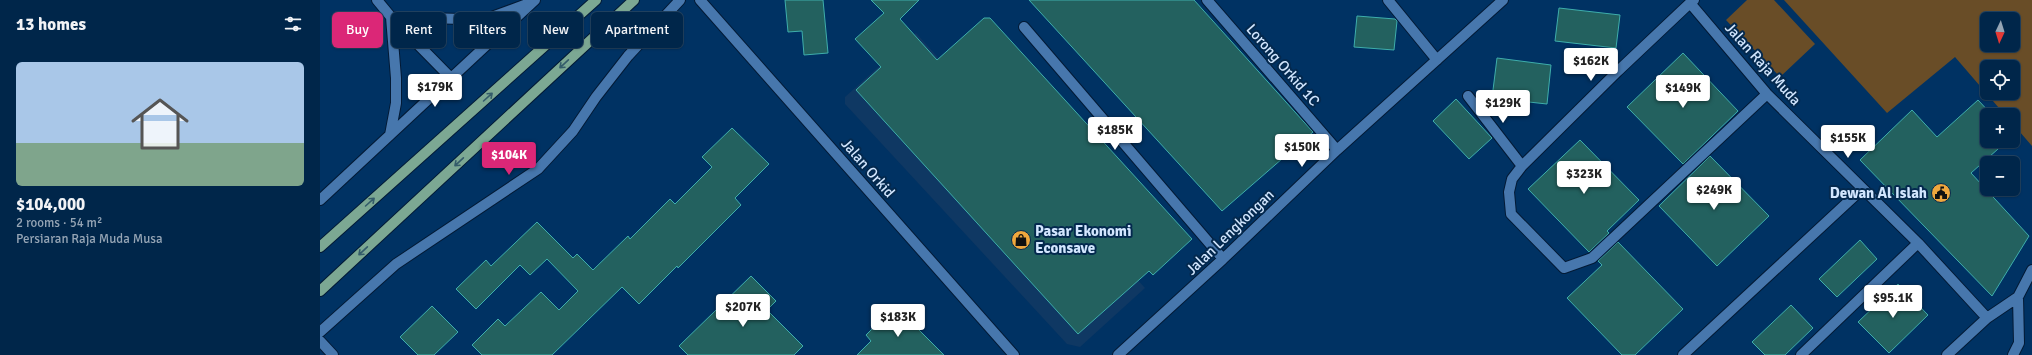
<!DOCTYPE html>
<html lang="en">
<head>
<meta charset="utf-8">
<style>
  body { margin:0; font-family:Signika,sans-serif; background:#0e3254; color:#f1f3f6; height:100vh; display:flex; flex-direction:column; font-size:15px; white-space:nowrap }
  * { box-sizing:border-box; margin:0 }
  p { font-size:13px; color:#95a5b5 }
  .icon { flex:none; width:22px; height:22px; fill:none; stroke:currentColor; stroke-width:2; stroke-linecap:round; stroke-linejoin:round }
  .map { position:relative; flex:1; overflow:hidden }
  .panel { display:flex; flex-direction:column; background:#00264a; width:320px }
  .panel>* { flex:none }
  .top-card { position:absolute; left:12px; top:12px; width:380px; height:36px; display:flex; gap:8px }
  .needle { width:26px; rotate:184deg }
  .buttons { position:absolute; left:1660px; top:12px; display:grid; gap:8px }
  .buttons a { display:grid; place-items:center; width:40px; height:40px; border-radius:6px; background:#00264a; box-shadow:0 1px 3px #0004,0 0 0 1px #224362; font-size:20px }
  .price { position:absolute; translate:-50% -34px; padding:0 9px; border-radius:4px; background:#fff; color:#222; font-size:13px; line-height:26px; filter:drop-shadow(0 1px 2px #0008) }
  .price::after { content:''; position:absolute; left:50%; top:24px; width:12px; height:9px; margin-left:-6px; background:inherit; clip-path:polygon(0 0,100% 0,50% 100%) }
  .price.selected { background:#db2777; color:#fff }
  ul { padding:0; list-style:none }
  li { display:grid; align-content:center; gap:8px; height:212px; padding:0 16px }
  li span { display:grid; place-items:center; height:124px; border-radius:6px; color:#555 }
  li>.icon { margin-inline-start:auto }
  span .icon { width:72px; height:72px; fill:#fffc; stroke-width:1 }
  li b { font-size:17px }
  h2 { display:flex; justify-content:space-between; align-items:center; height:48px; padding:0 16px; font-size:17px }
  .tag { padding:0 14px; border-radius:6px; background:#00264a; box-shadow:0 1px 3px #0004,0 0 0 1px #224362; font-size:14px; line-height:36px }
  .tag.selected { background:#db2777; color:#fff }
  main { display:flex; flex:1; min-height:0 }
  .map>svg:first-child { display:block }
  .built { fill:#0f3863 }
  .grass { fill:#694d27; fill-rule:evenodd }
  .building { fill:#23615f; stroke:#3eaeac }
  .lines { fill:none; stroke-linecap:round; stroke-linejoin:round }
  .minor-casing { stroke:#031a35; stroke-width:12 }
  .major-casing { stroke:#031a35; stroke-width:12 }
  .minor { stroke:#4777ad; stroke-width:10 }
  .major { stroke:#7ca893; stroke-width:10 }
  .oneway { stroke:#345c6a }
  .labels { text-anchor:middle; stroke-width:4; stroke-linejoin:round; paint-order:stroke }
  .street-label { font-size:15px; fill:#d2e6fe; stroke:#04294e }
  .poi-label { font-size:15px; font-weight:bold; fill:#d2e6fe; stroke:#04294e; text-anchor:end }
</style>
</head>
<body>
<main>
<section class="panel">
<h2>13 homes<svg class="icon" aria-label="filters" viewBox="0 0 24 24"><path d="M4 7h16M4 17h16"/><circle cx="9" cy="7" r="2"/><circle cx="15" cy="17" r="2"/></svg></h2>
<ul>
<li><span style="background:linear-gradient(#a9c7e8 65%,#7fa58c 0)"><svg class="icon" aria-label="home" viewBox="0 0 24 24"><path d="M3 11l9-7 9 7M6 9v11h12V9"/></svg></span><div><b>$104,000</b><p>2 rooms · 54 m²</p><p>Persiaran Raja Muda Musa</p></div></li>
</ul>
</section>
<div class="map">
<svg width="1712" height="355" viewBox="0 0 1712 355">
  <rect width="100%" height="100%" fill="#003263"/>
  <path class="built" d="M596 33 825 288 760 347 747 344 525 104V97Z"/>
  <path class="grass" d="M1427 0H1454L1495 44 1460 77 1406 20Z
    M1464 0H1712V146L1693 124V115H1685L1635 57 1567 113ZM1667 19H1693V45H1667ZM1667 67H1693V93H1667Z"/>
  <path class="building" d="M465 0H503L508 53 484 55 482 31 468 32Z
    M551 0H599L580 19 617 60 664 18H670L872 239 833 275 829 271 758 334 536 90 561 67 535 39 564 13Z
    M709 0H874L993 132 902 211Z
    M1239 8 1300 15 1296 48 1235 41Z
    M1037 16 1075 19 1077 21 1074 50 1034 47Z
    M1363 53 1418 111 1363 164 1307 107Z
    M1177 58 1231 65 1227 104 1172 98Z
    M1136 99 1172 138 1149 159 1113 121Z
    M1658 100 1672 115H1667V141H1687L1651 173 1709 236 1672 296 1540 160 1592 110 1617 137Z
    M412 128 449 164 415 198 421 205 358 268 357 266 319 304 302 287 232 355H162L152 345 178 319 185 326 221 292 239 310 258 291 227 259 210 275 200 265 156 309 136 289 166 260 171 266 217 222 253 258 257 254 273 270 308 236 310 239 350 199 355 204 392 167 382 157Z
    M1260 140 1319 200 1287 231 1289 233 1269 252 1208 189Z
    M1390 156 1449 216 1397 266 1339 206Z
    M1540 240 1557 259 1517 297 1499 279Z
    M1298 242 1363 309 1315 355H1302L1247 298 1282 265 1278 261Z
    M431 276 456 301 447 310 483 346 474 355H368L359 346Z
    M1578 284 1608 315 1569 353 1538 322Z
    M1471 305 1493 328 1465 355H1445L1432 342Z
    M112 306 138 332 114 355H98L80 337Z
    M575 306 624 355H537L551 341 546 335Z"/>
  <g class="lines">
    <g class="minor-casing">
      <path id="minor" d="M57 0 71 17 131 78
        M380 0 694 355
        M887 0 1017 150
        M1068 0 1117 60
        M1374 0 1370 3 1447 94 1598 243 1667 318
        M1370 3 1298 71 1202 166 1192 179 1189 192 1191 214 1244 268 1272 258 1447 94
        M704 27 903 259
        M1148 96 1202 166
        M70 135 76 103V78L71 17 142 19 169 18 207 4
        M0 200 215 0
        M0 332 76 264 218 169 253 131 276 97 308 56 360 0
        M0 341 13 355
        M798 355 903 259 1017 150 1183 0
        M1363 355 1542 189
        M1481 355 1598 243
        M1627 355 1667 318 1698 297 1712 270
        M1693 355 1699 343 1698 297"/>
    </g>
    <g class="major-casing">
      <path id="major" d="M0 247 276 0
        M0 291 314 0"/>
    </g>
    <use href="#minor" class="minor"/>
    <use href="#major" class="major"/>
  </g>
  <defs><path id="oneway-shaft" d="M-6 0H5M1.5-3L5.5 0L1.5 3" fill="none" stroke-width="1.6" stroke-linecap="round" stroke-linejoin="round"/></defs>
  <g class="oneway">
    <use href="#oneway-shaft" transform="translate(244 64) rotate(137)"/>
    <use href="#oneway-shaft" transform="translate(168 97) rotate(-42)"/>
    <use href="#oneway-shaft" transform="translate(139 162) rotate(137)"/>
    <use href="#oneway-shaft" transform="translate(50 202) rotate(-42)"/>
    <use href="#oneway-shaft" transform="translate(43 251) rotate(137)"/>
  </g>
  <defs>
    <g id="civic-disc" transform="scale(1)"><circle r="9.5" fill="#efa73d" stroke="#04294e"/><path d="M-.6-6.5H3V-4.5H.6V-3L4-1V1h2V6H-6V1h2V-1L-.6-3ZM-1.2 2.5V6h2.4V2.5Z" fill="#111"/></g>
    <g id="shop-disc" transform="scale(1)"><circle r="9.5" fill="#efa73d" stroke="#04294e"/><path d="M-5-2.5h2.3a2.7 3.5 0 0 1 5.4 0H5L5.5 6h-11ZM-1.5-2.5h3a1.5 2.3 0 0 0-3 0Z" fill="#111"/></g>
  </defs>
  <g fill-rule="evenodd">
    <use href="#civic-disc" x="1621" y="193"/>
    <use href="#shop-disc" x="701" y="240"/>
  </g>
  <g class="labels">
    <g class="street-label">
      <text transform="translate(1443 64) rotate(48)" y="5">Jalan Raja Muda</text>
      <text transform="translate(963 65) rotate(49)" y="5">Lorong Orkid 1C</text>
      <text transform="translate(548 168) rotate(49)" y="5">Jalan Orkid</text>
      <text transform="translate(910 232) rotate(-44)" y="5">Jalan Lengkongan</text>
    </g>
    <g class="poi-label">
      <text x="1607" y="198">Dewan Al Islah</text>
      <text x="715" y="236" text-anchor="start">Pasar Ekonomi<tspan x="715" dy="17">Econsave</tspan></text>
    </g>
  </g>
</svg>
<div class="buttons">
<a><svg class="needle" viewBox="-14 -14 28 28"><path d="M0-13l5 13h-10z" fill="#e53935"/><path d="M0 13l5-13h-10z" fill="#95a5b5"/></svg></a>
<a><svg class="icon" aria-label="locate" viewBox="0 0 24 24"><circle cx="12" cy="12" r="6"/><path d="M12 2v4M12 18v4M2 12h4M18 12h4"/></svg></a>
<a>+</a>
<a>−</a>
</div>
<b class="price" style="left:1271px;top:82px">$162K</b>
<b class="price" style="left:115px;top:108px">$179K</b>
<b class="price" style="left:1363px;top:109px">$149K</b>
<b class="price" style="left:1183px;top:124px">$129K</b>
<b class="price" style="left:795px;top:151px">$185K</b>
<b class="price" style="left:1528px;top:159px">$155K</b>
<b class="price" style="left:982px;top:168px">$150K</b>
<b class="price selected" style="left:189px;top:176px">$104K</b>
<b class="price" style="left:1264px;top:195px">$323K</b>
<b class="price" style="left:1394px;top:211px">$249K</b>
<b class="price" style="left:1573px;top:319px">$95.1K</b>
<b class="price" style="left:423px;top:328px">$207K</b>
<b class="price" style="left:578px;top:338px">$183K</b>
<div class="top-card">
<a class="tag selected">Buy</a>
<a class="tag">Rent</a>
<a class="tag">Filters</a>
<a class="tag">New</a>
<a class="tag">Apartment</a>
</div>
</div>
</main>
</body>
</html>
